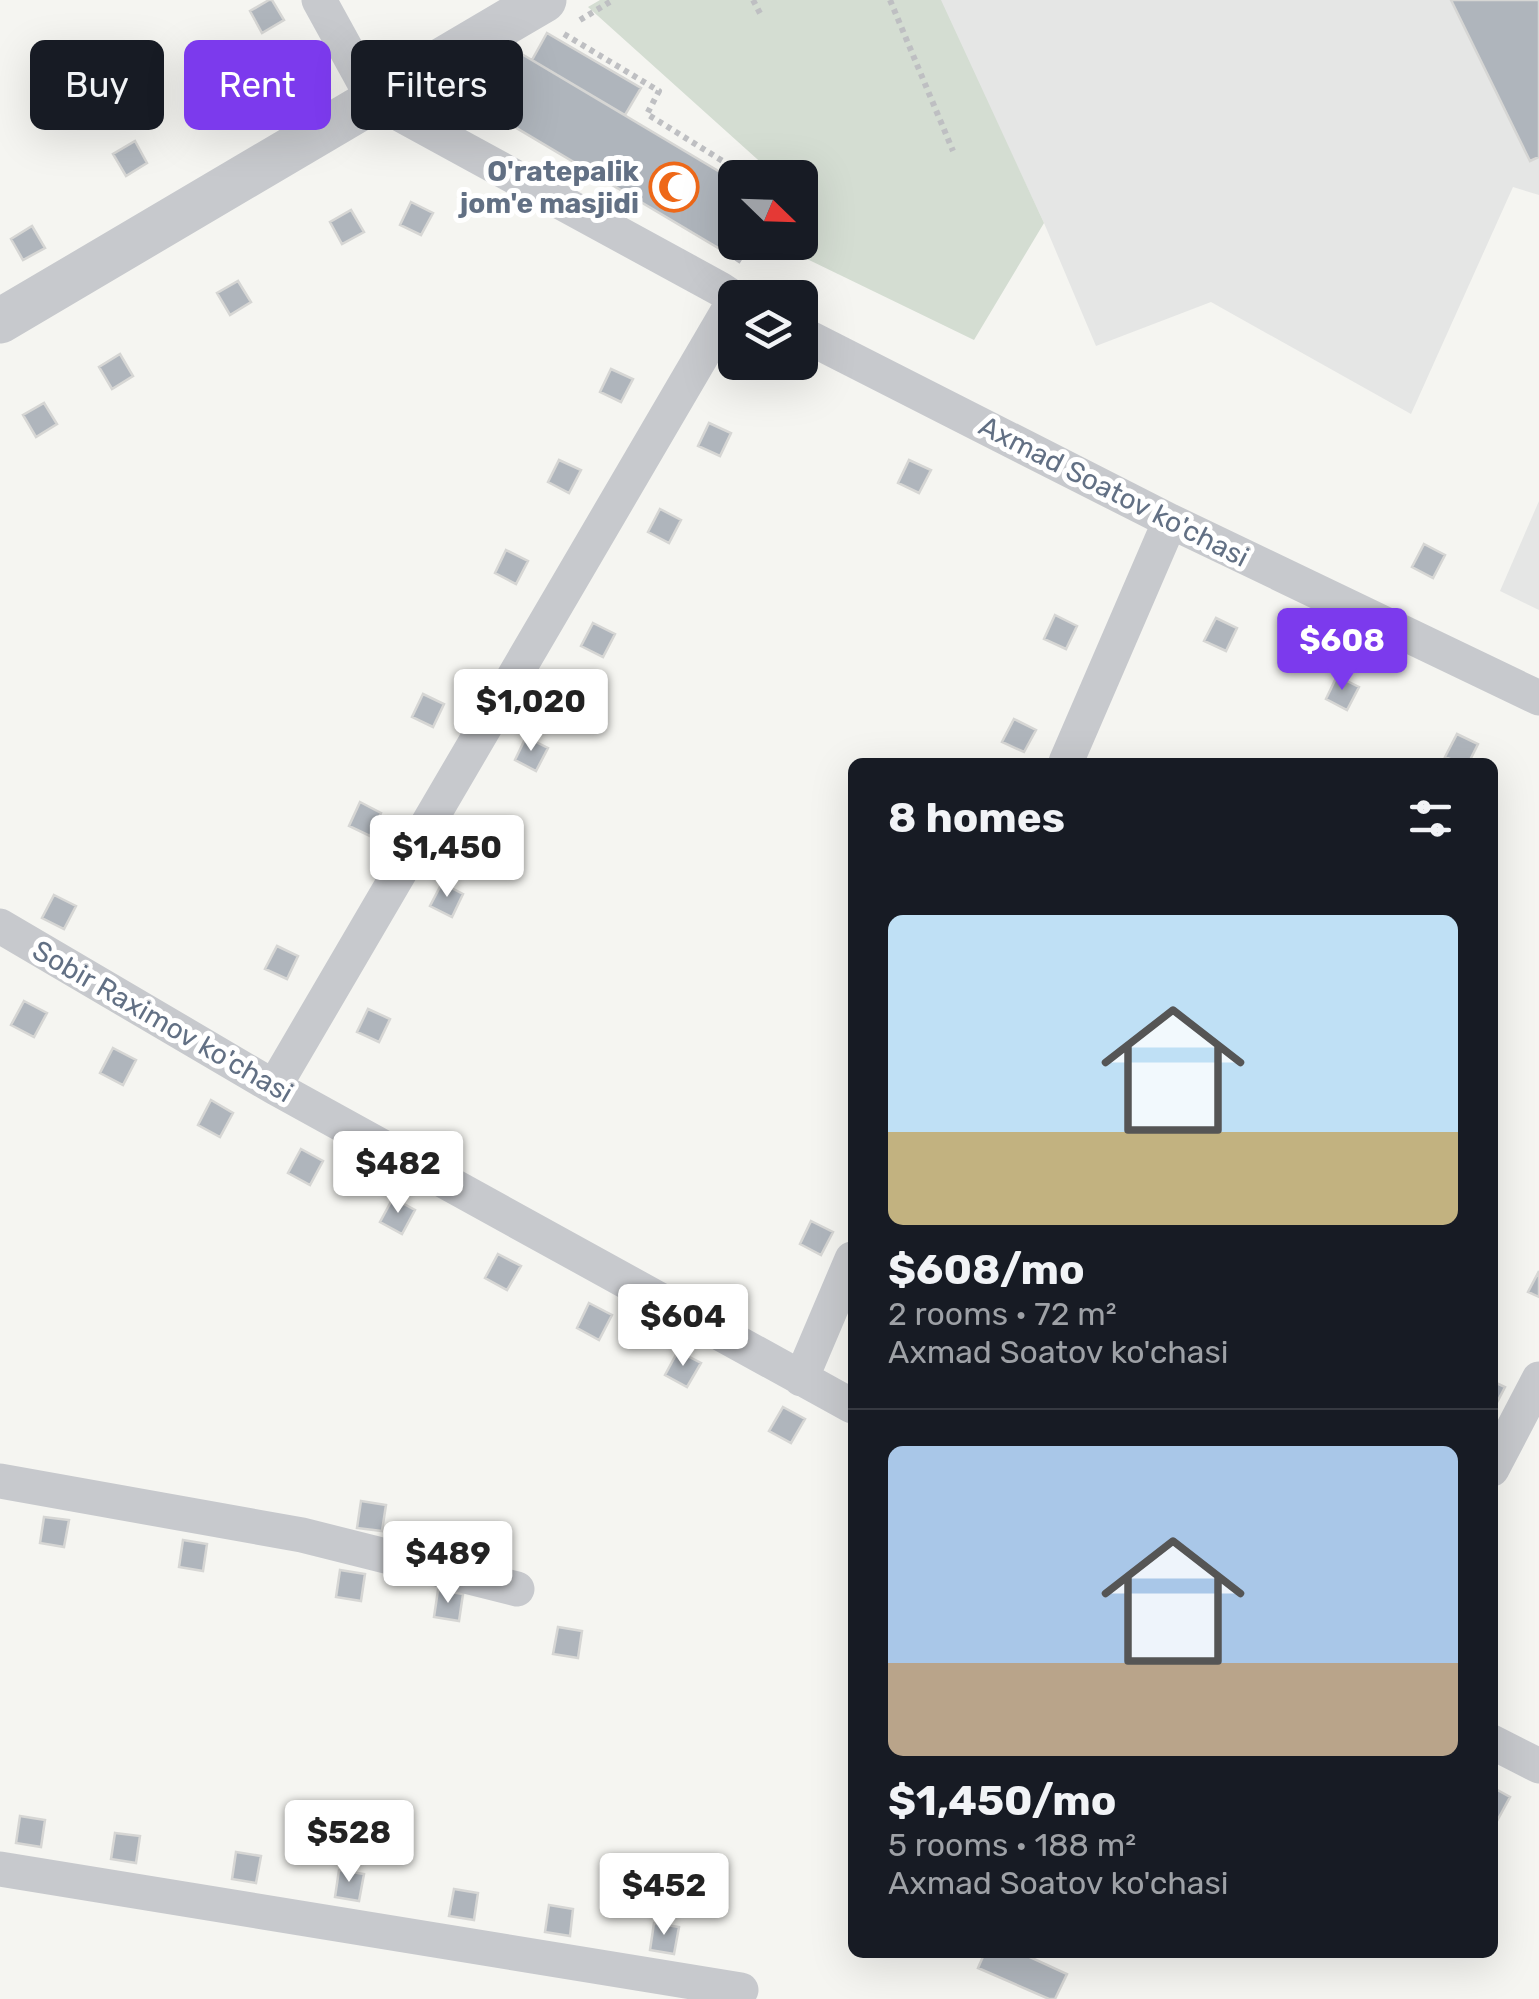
<!DOCTYPE html>
<html lang="en">
<head>
<meta charset="utf-8">
<style>
  body { margin:0; font-family:Rubik,sans-serif; background:#20242c; color:#f1f3f6; height:100vh; display:flex; flex-direction:column; font-size:38px; white-space:nowrap }
  * { box-sizing:border-box; margin:0 }
  p { font-size:32px; color:#9ea1a6 }
  .icon { flex:none; width:55px; height:55px; fill:none; stroke:currentColor; stroke-width:2; stroke-linecap:round; stroke-linejoin:round }
  .map { position:relative; flex:1; overflow:hidden }
  .sheet { position:absolute; left:848px; top:758px; width:650px; height:1200px; display:flex; flex-direction:column; background:#171b24; border-radius:15px; box-shadow:0 10px 40px #0002 }
  .sheet>* { flex:none }
  .hud { position:absolute; left:30px; top:40px; width:668px; height:90px; display:flex; gap:20px }
  .needle { width:65px; rotate:113deg }
  .tools { position:absolute; left:718px; top:160px; display:grid; gap:20px }
  .tools a { display:grid; place-items:center; width:100px; height:100px; border-radius:15px; background:#171b24; box-shadow:0 10px 40px #0002; font-size:50px }
  .price { position:absolute; translate:-50% -85px; padding:0 22px; border-radius:10px; background:#fff; color:#222; font-size:32px; line-height:65px; filter:drop-shadow(0 2px 5px #0008) }
  .price::after { content:''; position:absolute; left:50%; top:60px; width:30px; height:22px; margin-left:-15px; background:inherit; clip-path:polygon(0 0,100% 0,50% 100%) }
  .price.active { background:#7c3aed; color:#fff }
  ul { padding:0; list-style:none }
  li { display:grid; align-content:center; gap:20px; height:530px; padding:0 40px }
  li+li { border-top:2px solid #363941 }
  li span { display:grid; place-items:center; height:310px; border-radius:15px; color:#555 }
  li>.icon { margin-inline-start:auto }
  span .icon { width:180px; height:180px; fill:#fffc; stroke-width:1 }
  li b { font-size:42px }
  h2 { display:flex; justify-content:space-between; align-items:center; height:120px; padding:0 40px; font-size:42px }
  .tag { padding:0 35px; border-radius:15px; background:#171b24; box-shadow:0 10px 40px #0002; font-size:35px; line-height:90px }
  .tag.active { background:#7c3aed; color:#fff }
  .map>svg:first-child { display:block }
  .built { fill:#e5e6e5 }
  .green { fill:#d4ddd2 }
  .building { fill:#afb5bc; stroke:#d6d6d4; stroke-width:2.5 }
  .lines { fill:none; stroke-linecap:round; stroke-linejoin:round }
  .path { stroke:#bebfc2; stroke-width:6; stroke-dasharray:5 5; stroke-linecap:butt }
  .minor { stroke:#c7c9cd; stroke-width:35 }
  .tertiary { stroke:#c7c9cd; stroke-width:45 }
  .labels { text-anchor:middle; stroke-width:10; stroke-linejoin:round; paint-order:stroke }
  .poi-label { font-size:28px; font-weight:bold; fill:#627084; stroke:#fff; text-anchor:end }
  .street-label { font-size:28px; fill:#627084; stroke:#fff }
</style>
</head>
<body>
<div class="map">
<svg width="1539" height="1999" viewBox="0 0 1539 1999">
  <rect width="100%" height="100%" fill="#f5f5f1"/>
  <path class="built" d="M939 0H1539V195L1513 187 1411 414 1211 302 1096 346 1044 223Z
    M1539 501V610L1500 591Z"/>
  <path class="green" d="M600 0H941L1044 223 974 340 774 243 800 242V178L777 177 588 7Z"/>
  <path class="building" d="M269 0H272L284 20 262 33 250 11Z
    M1451 0H1539V157L1530 161Z
    M547 33 641 88 625 115 532 60Z
    M520 53 735 181V242H744L735 258 486 110Z
    M135 141 147 163 126 176 113 154Z
    M411 202 433 213 421 235 400 225Z
    M351 210 364 232 342 244 330 222Z
    M32 226 45 248 23 260 11 239Z
    M238 281 251 302 230 315 217 293Z
    M120 354 133 376 112 389 99 367Z
    M611 369 633 379 621 402 600 392Z
    M44 403 57 424 36 437 23 415Z
    M709 423 731 433 720 456 698 446Z
    M559 460 581 470 569 493 548 482Z
    M909 460 931 470 919 493 898 483Z
    M660 509 681 520 669 543 648 532Z
    M1424 544 1445 555 1433 578 1412 567Z
    M506 550 528 561 516 584 495 573Z
    M1055 615 1077 626 1066 649 1044 639Z
    M1216 618 1237 628 1226 651 1204 641Z
    M593 623 615 634 603 657 581 646Z
    M1337 676 1359 687 1347 710 1326 699Z
    M423 694 444 704 433 727 412 717Z
    M1014 719 1036 730 1024 752 1002 742Z
    M1457 734 1478 744 1469 762H1457L1445 757Z
    M526 737 548 748 536 771 515 760Z
    M360 802 381 813 370 836 349 826Z
    M442 883 463 894 452 917 430 906Z
    M54 895 76 906 64 929 42 918Z
    M277 946 298 956 287 979 265 969Z
    M24 1001 47 1013 34 1037 11 1025Z
    M368 1009 390 1019 379 1042 357 1032Z
    M113 1048 136 1060 123 1085 100 1073Z
    M211 1100 233 1113 220 1137 198 1125Z
    M301 1149 323 1161 310 1185 288 1173Z
    M393 1198 415 1210 402 1234 380 1222Z
    M811 1221 833 1232 821 1255 800 1244Z
    M498 1254 521 1266 507 1290 485 1278Z
    M1539 1271V1297L1528 1292Z
    M589 1303 612 1315 599 1340 577 1328Z
    M678 1351 701 1363 687 1387 665 1375Z
    M1492 1381 1505 1387 1493 1410H1492Z
    M783 1407 805 1419 791 1443 769 1431Z
    M361 1501 386 1505 382 1531 357 1528Z
    M44 1517 69 1520 64 1547 40 1543Z
    M183 1540 207 1544 203 1571 179 1567Z
    M340 1570 365 1574 361 1601 336 1597Z
    M438 1590 463 1594 459 1621 434 1617Z
    M558 1627 582 1631 578 1658 553 1654Z
    M1492 1787 1510 1797 1497 1821 1492 1819Z
    M20 1816 45 1820 41 1847 16 1843Z
    M115 1833 140 1836 136 1863 111 1859Z
    M236 1852 261 1856 256 1883 232 1879Z
    M339 1870 364 1874 359 1901 335 1897Z
    M454 1889 478 1893 474 1920 449 1916Z
    M549 1905 573 1909 570 1936 545 1932Z
    M654 1923 679 1927 674 1954 650 1950Z
    M985 1952H1019L1067 1974 1055 1999H1049L978 1968Z"/>
  <g class="lines">
    <path class="path" d="M753 0 762 17
      M890 0 953 151
      M580 20 613 0
      M564 34 659 91 647 114 750 178
      M737 262 750 242"/>
    <path class="minor" d="M800 333 1170 521 1539 698
      M1066 762 1170 521
      M0 926 274 1087 852 1406
      M274 1087 735 299 720 289 374 100 319 0
      M801 1379 852 1259
      M1492 1469 1539 1379
      M0 1481 302 1535 517 1589
      M1492 1742 1539 1766
      M0 1869 741 1990"/>
    <path class="tertiary" d="M0 321 544 0"/>
  </g>
  <defs>
    <g id="mosque-ring" transform="scale(2.5)"><circle r="9.5" fill="#fff" stroke="#ee6818" stroke-width="1.5"/><path d="M3.5-4.9A6 6 0 1 0 3.5 4.9A5 5 0 1 1 3.5-4.9Z" fill="#ee6818"/></g>
  </defs>
  <g fill-rule="evenodd">
    <use href="#mosque-ring" x="674" y="187"/>
  </g>
  <g class="labels">
    <g class="poi-label">
      <text x="639" y="181">O'ratepalik<tspan x="639" dy="32">jom'e masjidi</tspan></text>
    </g>
    <g class="street-label">
      <text transform="translate(1114 491) rotate(27)" y="10">Axmad Soatov ko'chasi</text>
      <text transform="translate(163 1021) rotate(30)" y="10">Sobir Raximov ko'chasi</text>
    </g>
  </g>
</svg>
<div class="tools">
<a><svg class="needle" viewBox="-14 -14 28 28"><path d="M0-13l5 13h-10z" fill="#e53935"/><path d="M0 13l5-13h-10z" fill="#9ea1a6"/></svg></a>
<a><svg class="icon" aria-label="layers" viewBox="0 0 24 24"><path d="M12 4l9 5-9 5-9-5zM3 14l9 5 9-5"/></svg></a>
</div>
<b class="price active" style="left:1342px;top:693px">$608</b>
<b class="price" style="left:531px;top:754px">$1,020</b>
<b class="price" style="left:447px;top:900px">$1,450</b>
<b class="price" style="left:398px;top:1216px">$482</b>
<b class="price" style="left:683px;top:1369px">$604</b>
<b class="price" style="left:448px;top:1606px">$489</b>
<b class="price" style="left:349px;top:1885px">$528</b>
<b class="price" style="left:664px;top:1938px">$452</b>
<div class="hud">
<a class="tag">Buy</a>
<a class="tag active">Rent</a>
<a class="tag">Filters</a>
</div>
<section class="sheet">
<h2>8 homes<svg class="icon" aria-label="filters" viewBox="0 0 24 24"><path d="M4 7h16M4 17h16"/><circle cx="9" cy="7" r="2"/><circle cx="15" cy="17" r="2"/></svg></h2>
<ul>
<li><span style="background:linear-gradient(#bfe0f5 70%,#c2b280 0)"><svg class="icon" aria-label="home" viewBox="0 0 24 24"><path d="M3 11l9-7 9 7M6 9v11h12V9"/></svg></span><div><b>$608/mo</b><p>2 rooms · 72 m²</p><p>Axmad Soatov ko'chasi</p></div></li>
<li><span style="background:linear-gradient(#a9c7e8 70%,#b9a48a 0)"><svg class="icon" aria-label="home" viewBox="0 0 24 24"><path d="M3 11l9-7 9 7M6 9v11h12V9"/></svg></span><div><b>$1,450/mo</b><p>5 rooms · 188 m²</p><p>Axmad Soatov ko'chasi</p></div></li>
</ul>
</section>
</div>
</body>
</html>
